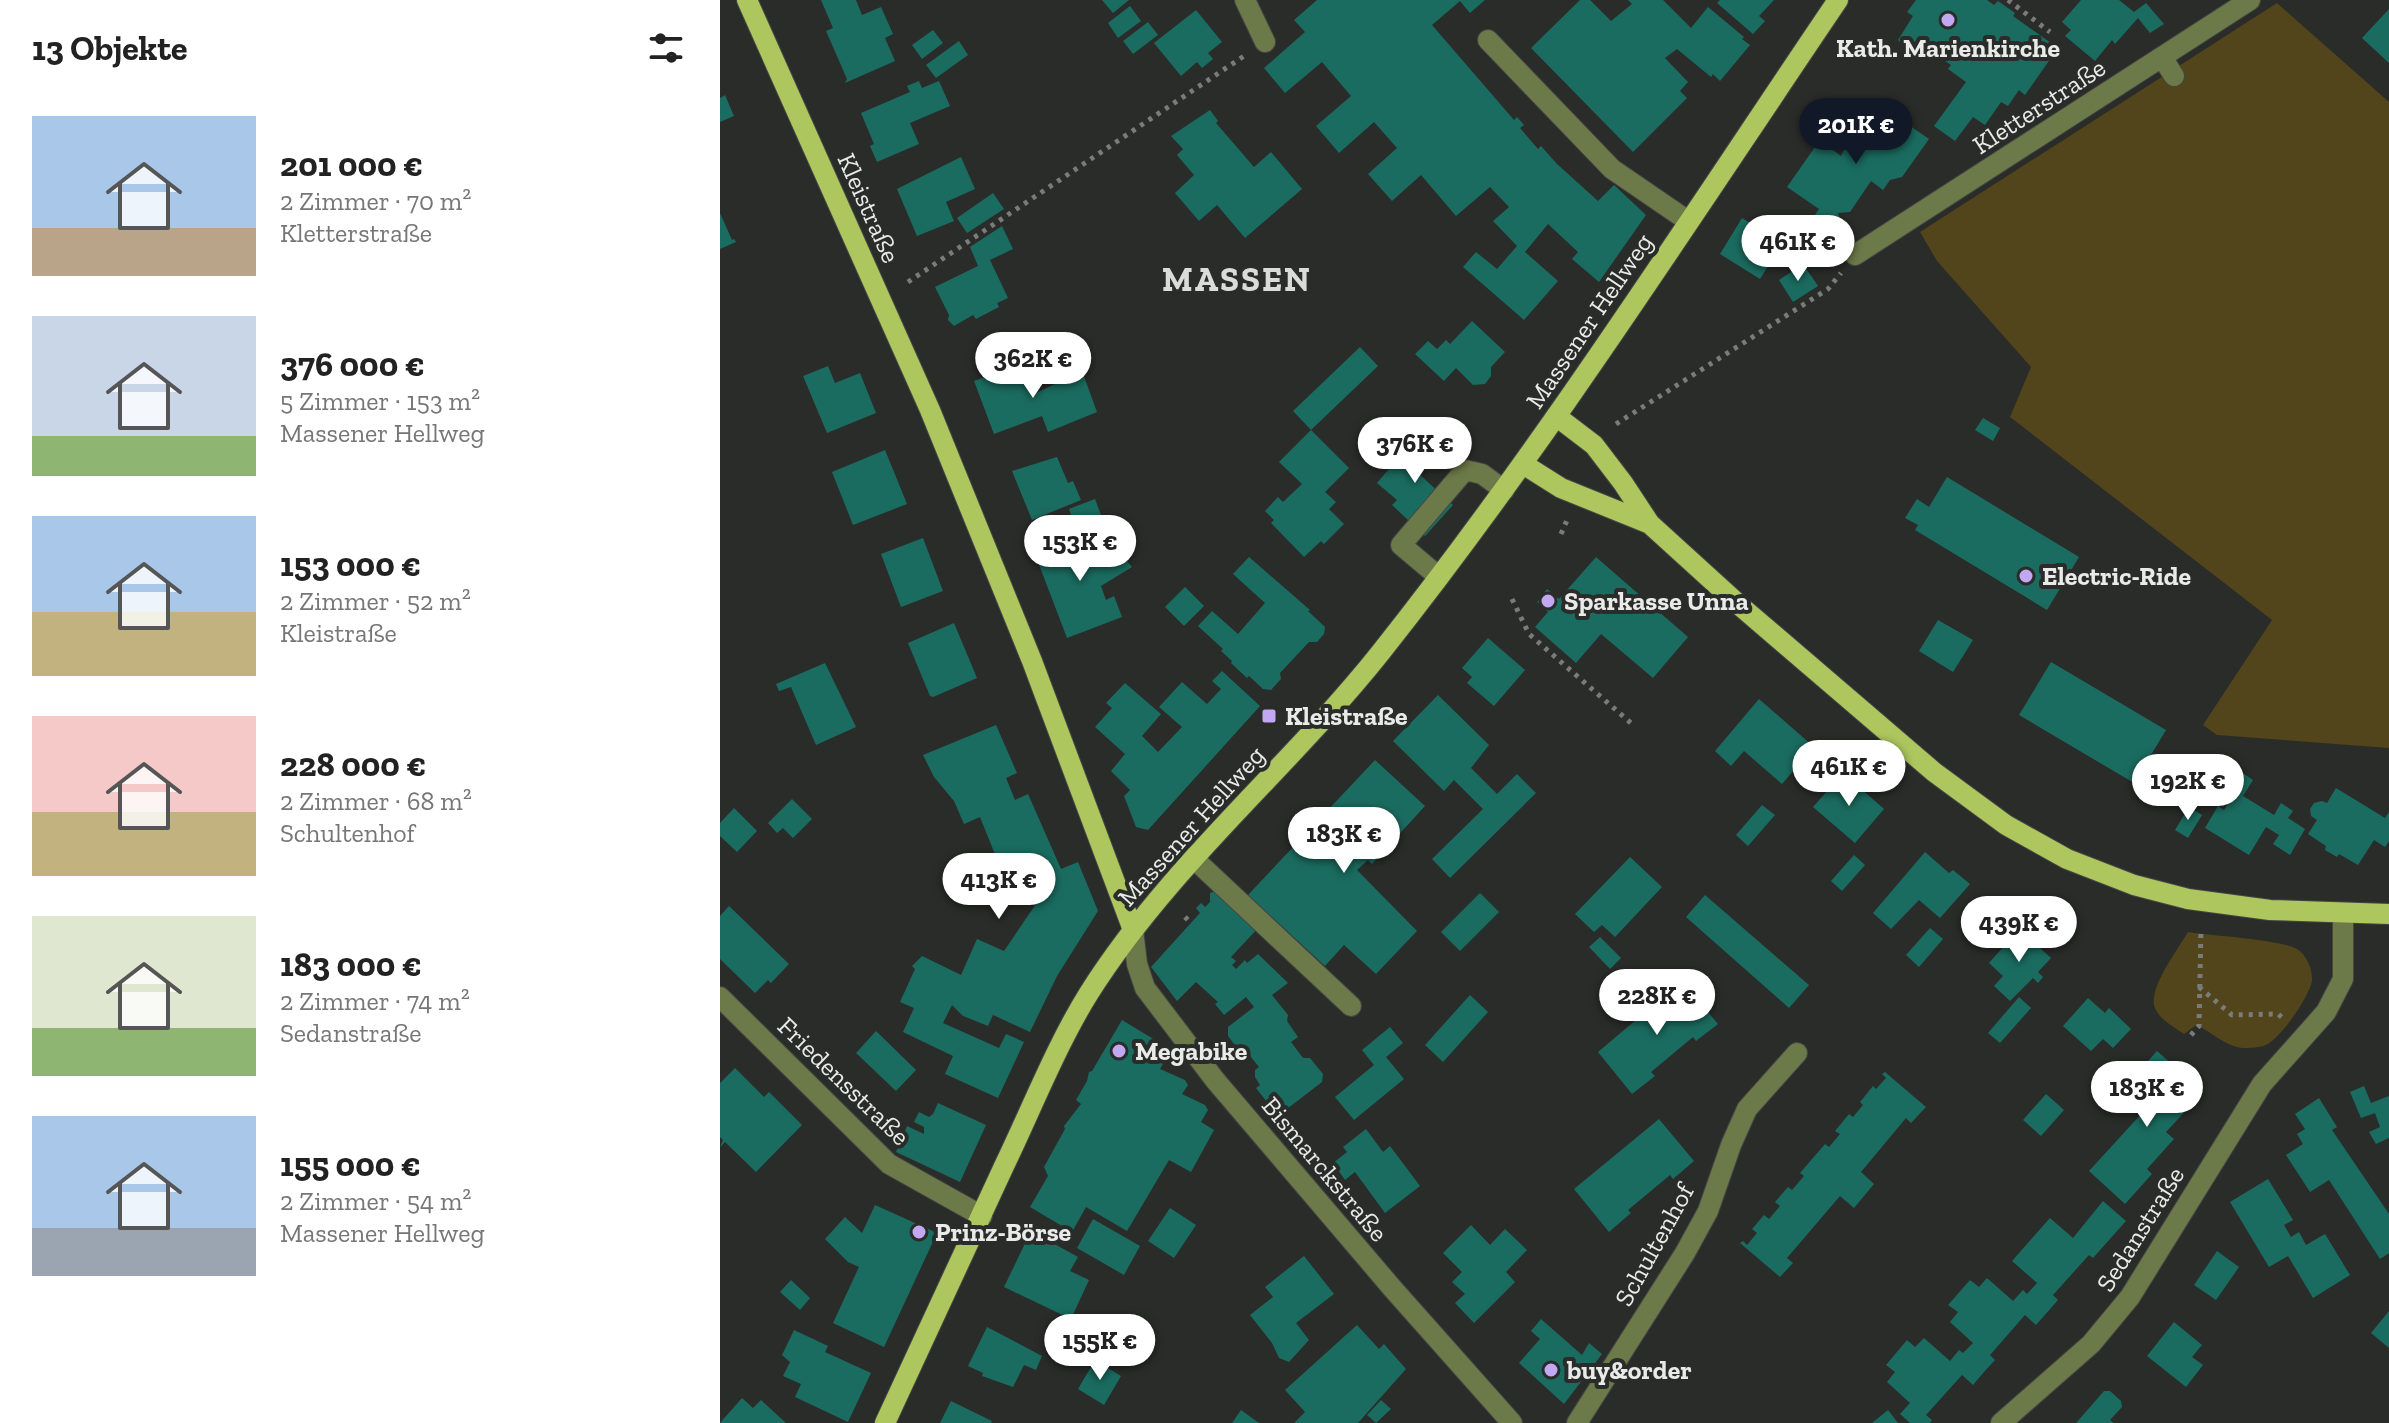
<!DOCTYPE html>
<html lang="de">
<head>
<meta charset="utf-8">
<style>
  body { margin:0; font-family:"Zilla Slab",serif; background:#f2f2f2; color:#222; height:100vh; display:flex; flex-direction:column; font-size:30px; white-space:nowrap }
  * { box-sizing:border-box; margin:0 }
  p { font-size:26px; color:#767676 }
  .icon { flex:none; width:44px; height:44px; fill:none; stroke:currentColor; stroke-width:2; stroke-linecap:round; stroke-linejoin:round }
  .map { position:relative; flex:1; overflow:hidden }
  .details { display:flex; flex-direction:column; background:#fff; width:720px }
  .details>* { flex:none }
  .price { position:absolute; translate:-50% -68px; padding:0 18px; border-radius:28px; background:#fff; color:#222; font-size:26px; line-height:52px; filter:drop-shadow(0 2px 4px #0008) }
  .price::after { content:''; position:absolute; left:50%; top:48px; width:24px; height:18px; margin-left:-12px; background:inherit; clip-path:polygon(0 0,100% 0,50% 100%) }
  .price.selected { background:#111827; color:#fff }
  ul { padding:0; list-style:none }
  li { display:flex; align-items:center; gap:24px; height:200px; padding:0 32px }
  li span { display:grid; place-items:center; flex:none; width:224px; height:160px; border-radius:0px; color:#555 }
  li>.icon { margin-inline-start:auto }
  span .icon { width:96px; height:96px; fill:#fffc; stroke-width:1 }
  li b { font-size:34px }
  h2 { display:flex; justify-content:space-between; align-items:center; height:96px; padding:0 32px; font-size:34px }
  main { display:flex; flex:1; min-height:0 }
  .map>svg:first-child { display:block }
  .green { fill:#52441b }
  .building { fill:#1b6c60 }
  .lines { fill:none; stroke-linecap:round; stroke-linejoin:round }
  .minor-casing { stroke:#454745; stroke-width:22 }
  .major-casing { stroke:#454745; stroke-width:22 }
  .path { stroke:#7a7c7a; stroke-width:5; stroke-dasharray:4 6; stroke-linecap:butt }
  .minor { stroke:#6c7949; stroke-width:20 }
  .major { stroke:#adc65e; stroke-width:20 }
  .poi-dot { fill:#c2a8f2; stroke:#2a2c2a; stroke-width:3 }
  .labels { text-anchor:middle; stroke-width:8; stroke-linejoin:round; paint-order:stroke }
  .poi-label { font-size:26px; font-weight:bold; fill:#e9eae9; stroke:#2a2c2a; text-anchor:start }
  .street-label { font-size:26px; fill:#e9eae9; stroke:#2a2c2a }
  .district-label { font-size:34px; font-weight:bold; letter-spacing:2px; fill:#d9dcd9; stroke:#2a2c2a }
</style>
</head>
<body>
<main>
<section class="details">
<h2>13 Objekte<svg class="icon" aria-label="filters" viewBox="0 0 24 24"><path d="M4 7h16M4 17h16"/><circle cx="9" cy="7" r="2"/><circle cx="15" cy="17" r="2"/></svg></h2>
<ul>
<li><span style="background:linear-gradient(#a9c7e8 70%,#b9a48a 0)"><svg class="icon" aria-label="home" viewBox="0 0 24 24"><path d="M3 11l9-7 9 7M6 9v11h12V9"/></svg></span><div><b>201 000 €</b><p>2 Zimmer · 70 m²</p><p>Kletterstraße</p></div></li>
<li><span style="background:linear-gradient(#c9d6e8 75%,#8fb573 0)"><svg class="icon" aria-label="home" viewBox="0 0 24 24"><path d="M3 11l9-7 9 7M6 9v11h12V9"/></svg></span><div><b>376 000 €</b><p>5 Zimmer · 153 m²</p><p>Massener Hellweg</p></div></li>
<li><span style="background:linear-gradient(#a9c7e8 60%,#c2b280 0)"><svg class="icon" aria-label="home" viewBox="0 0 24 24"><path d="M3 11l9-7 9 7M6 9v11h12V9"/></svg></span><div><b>153 000 €</b><p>2 Zimmer · 52 m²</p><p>Kleistraße</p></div></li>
<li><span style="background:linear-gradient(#f6c9c9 60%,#c2b280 0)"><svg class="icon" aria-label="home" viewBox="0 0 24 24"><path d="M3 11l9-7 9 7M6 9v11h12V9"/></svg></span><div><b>228 000 €</b><p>2 Zimmer · 68 m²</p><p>Schultenhof</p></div></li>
<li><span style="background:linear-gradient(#dfe7d0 70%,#8fb573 0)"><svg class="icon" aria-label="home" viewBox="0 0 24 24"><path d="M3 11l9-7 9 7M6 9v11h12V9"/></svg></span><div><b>183 000 €</b><p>2 Zimmer · 74 m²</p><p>Sedanstraße</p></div></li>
<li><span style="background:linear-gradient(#a9c7e8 70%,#9aa5b1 0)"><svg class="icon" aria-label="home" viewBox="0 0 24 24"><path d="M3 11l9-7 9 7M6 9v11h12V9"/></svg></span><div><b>155 000 €</b><p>2 Zimmer · 54 m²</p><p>Massener Hellweg</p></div></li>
</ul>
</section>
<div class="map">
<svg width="1669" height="1423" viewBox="0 0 1669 1423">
  <rect width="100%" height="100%" fill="#2a2c2a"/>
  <path class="green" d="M1557 3 1669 102V748L1497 735 1483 725 1552 620 1290 417 1311 367 1217 261 1200 232Z
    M1468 932C1492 936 1558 939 1577 949 1586 954 1593 970 1592 981 1589 997 1561 1038 1546 1045 1539 1048 1529 1048 1522 1048 1505 1046 1493 1033 1478 1026H1475L1464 1034C1454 1027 1440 1020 1435 1008 1427 990 1458 949 1468 932Z"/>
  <path class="building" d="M101 0H136L142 15 161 7 173 34 165 38 175 61 125 83 127 79 106 31 113 28Z
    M382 0H409L393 13Z
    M597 0H765L750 13 740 1 712 25 794 120 797 117 804 125 800 128 818 149 821 146 837 164 878 201 894 185 926 215 879 282 852 259 858 252 828 224 805 252 838 281 804 320 743 267 756 252 777 269 797 246 773 221 789 207 770 187 736 216 701 175 672 201 648 174 677 148 654 122 619 153 596 126 631 96 602 62 565 93 544 68 585 32 574 20Z
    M860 0H870L891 21 912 4 908 0H943L971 28 988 7 1024 37 1022 39 1030 45 1000 81 993 74 991 77 957 49 945 58 968 82 960 91 967 98 913 152 811 48Z
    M1000 0H1054L1039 16 1045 21 1033 34 997 3Z
    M1196 0H1267L1274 5 1278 1 1295 13 1293 16 1338 48 1305 95 1299 90 1288 106 1281 102 1265 125 1253 117 1235 141 1214 126 1246 82 1228 69 1231 65 1204 46 1190 53 1178 40 1193 16 1187 12Z
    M1361 0H1399L1414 12 1426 3 1444 24 1430 33 1418 18 1395 44 1392 40 1375 61 1345 36 1351 30 1342 22Z
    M410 6 421 21 398 38 388 23Z
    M1669 9V63L1642 38Z
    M476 10 502 42 488 53 493 59 482 68 477 62 461 76 434 43Z
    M428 22 438 35 413 54 403 41Z
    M213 30 223 43 202 59 192 45Z
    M239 41 248 55 216 78 206 65Z
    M199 81 202 88 219 81 230 106 190 123 199 144 157 162 150 146 154 144 141 113 190 92 187 86Z
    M5 95 14 116 0 122V98Z
    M1157 103 1209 139 1182 177 1170 180 1163 190 1151 181 1130 212 1118 213 1119 217 1103 238 1087 226 1099 209 1067 187 1095 147 1106 145 1121 156 1124 150 1120 147 1126 139 1129 142Z
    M490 110 498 121 496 123 534 167 551 152 582 189 525 238 497 205 479 221 455 193 474 175 457 155 463 149 451 136Z
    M241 157 255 189 226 202 234 221 197 236 177 189Z
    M273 193 284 209 247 233 237 218Z
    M0 213 12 240 14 239 16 242 0 249Z
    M1022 218 1066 245 1060 254 1057 252 1040 279 1000 254Z
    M282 226 293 249 270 260 288 298 277 303 279 307 256 319 253 315 234 326 228 320 229 315 215 287 258 266 250 247Z
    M1083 264 1098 286 1073 302 1059 280Z
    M752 321 785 352 771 367V376L765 384 753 385 736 368 724 381 695 354 708 341 717 349 726 340 730 344Z
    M640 347 658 366 591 430 629 468 605 492 616 502 609 509 624 524 604 544 601 541 584 557 551 523 554 520 545 511 558 497 563 502 582 484 559 462 591 430 573 411Z
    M301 362 314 394 362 371 377 412 328 432 322 416 274 434 254 381Z
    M108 366 115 383 140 373 156 413 107 433 83 376Z
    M1263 418 1280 428 1273 441 1255 430Z
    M691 431 717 454 699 474 733 505 705 536 672 505 677 500 657 483 680 456 673 451Z
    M165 450 187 504 133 525 112 472Z
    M337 457 348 483 353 481 361 500 312 520 292 471Z
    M1227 477 1359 557 1327 610 1195 530 1198 525 1185 518 1197 499 1209 507Z
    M375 499 381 515 354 524 349 509Z
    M335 531 345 556 366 548 370 557 393 544 412 567 381 586 386 600 394 596 402 617 347 638 310 541Z
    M203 538 223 591 181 607 161 554Z
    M529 557 590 610 588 611 605 627 604 634 597 642H589L560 673 561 679 551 690 543 689 529 676 527 678 511 663 512 661 501 651 503 649 478 626 492 611 518 634 545 603 513 574Z
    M876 557 968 637 933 678 881 634 856 663 815 627 828 612 817 602 827 589 839 599Z
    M465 587 484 606 464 626 445 607Z
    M1218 620 1253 640 1233 672 1199 651Z
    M234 623 257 678 213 697 210 696 188 643Z
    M768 638 805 670 774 706 747 683 752 677 742 668Z
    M1331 662 1446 730 1414 783 1299 715Z
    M105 663 136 727 96 745 71 687 59 691 56 684Z
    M502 671 540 706 428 830 416 827 404 796 410 790 391 771 405 754 375 727 392 708 386 703 405 683 441 714 422 736 438 752 462 727 439 707 462 682 487 704 501 689 492 681Z
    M718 695 769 745 751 768 777 794 797 774 816 793 730 878 712 859 763 809 734 780 724 791 673 741Z
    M1039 699 1094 747 1062 784 1024 751 1011 766 995 751Z
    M276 725 297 773 286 778 295 800 308 794 341 869 358 862 378 911 337 976 310 1032 273 1015 268 1026 243 1016 232 1005 223 1023 279 1048 286 1034 304 1042 278 1098 225 1074 233 1056 183 1032 194 1008 180 1002 195 969 192 966 202 956 241 975 257 939 284 951 320 898 314 879 289 889 260 817 244 824 234 801 214 777 203 755Z
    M655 760 705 806 652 864 648 860 637 870 697 931 656 974 624 945 605 966 528 895Z
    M1517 769 1533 780 1523 796 1554 815 1561 803 1573 811 1568 818 1585 829 1570 855 1553 844 1559 835 1546 827 1529 855 1485 828 1498 806 1504 810 1516 791 1507 786Z
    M1123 773 1164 809 1135 843 1093 807Z
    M1616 788 1665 818 1669 812V841L1665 847 1654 840 1638 865 1619 854 1617 857 1605 850 1606 846 1588 834 1597 820 1591 816 1590 809 1594 803 1602 801 1607 803Z
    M72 799 92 819 73 838 63 828 57 833 48 823Z
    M1042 805 1055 815 1028 846 1016 835Z
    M1469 807 1482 815 1468 838 1455 830Z
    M14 808 37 831 17 852 0 836V823Z
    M1205 852 1229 873 1233 870 1250 884 1220 918 1199 900 1171 929 1153 913Z
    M1134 855 1145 865 1122 891 1111 881Z
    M910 857 942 887 895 937 882 925 874 932 855 914Z
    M495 891 540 926 511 957 516 961 512 965 516 969 525 960 527 963 538 954 568 983 552 995 568 1015 567 1021 578 1037 571 1042 583 1058H590L603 1074 602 1082 563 1112H555L536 1088 540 1085 535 1077V1070L539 1067 530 1056 526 1060 508 1036V1027L534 1007 526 997 504 1015 495 1004 498 1002 476 982 457 1001 431 967 480 913 476 908 481 903 485 907 490 902V893Z
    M760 893 779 912 740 951 721 932Z
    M985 895 1089 985 1069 1008 966 917Z
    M9 906 69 964 51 983 48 980 35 993 0 959V916Z
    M1210 928 1223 939 1199 967 1186 955Z
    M1299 929 1331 958 1318 972 1323 977 1318 983 1313 978 1290 1001 1274 986 1283 976 1269 963Z
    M880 937 901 958 890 969 869 947Z
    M962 981 998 1024 976 1041 973 1037 931 1072 935 1076 912 1094 878 1052Z
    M750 995 768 1012 723 1062 705 1045Z
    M1299 997 1311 1008 1280 1043 1268 1033Z
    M1368 998 1385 1013 1389 1008 1411 1029 1393 1048 1383 1039 1371 1051 1343 1026Z
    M402 1020 435 1040 432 1046 448 1055 440 1069 465 1080 468 1085 462 1094 485 1105 488 1110 481 1122 494 1130 471 1172 449 1160 407 1231 366 1207 352 1232 310 1207 328 1176 324 1167 345 1129 344 1126 361 1104 356 1100 367 1081 369 1072 372 1071Z
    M670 1027 683 1043 666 1057 684 1079 634 1120 615 1097 654 1065 642 1050Z
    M156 1031 196 1070 176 1091 136 1053Z
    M1437 1051 1483 1092 1446 1132 1454 1139 1427 1169 1432 1174 1405 1204 1369 1171 1423 1112 1425 1113 1437 1100 1413 1078Z
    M15 1068 44 1097 49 1092 82 1125 36 1172 5 1142 0 1147 3 1140 0 1137V1083Z
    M1165 1072 1206 1107 1191 1123 1186 1118 1141 1172 1154 1184 1134 1208 1120 1196 1067 1258 1073 1263 1060 1277 1020 1243 1023 1241 1027 1245 1037 1233 1032 1229 1044 1215 1049 1219 1060 1206 1055 1202 1068 1187 1072 1190 1084 1176 1080 1173 1105 1144 1109 1147 1120 1134 1115 1131 1129 1114 1133 1117 1143 1105 1140 1102 1153 1086 1156 1089 1166 1078 1162 1074Z
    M1644 1086 1651 1103 1669 1096V1138L1656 1144 1649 1132 1660 1127 1655 1113 1641 1118 1630 1092Z
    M1326 1094 1344 1110 1321 1136 1303 1120Z
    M1599 1098 1617 1127 1612 1130 1669 1214V1253L1660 1259 1609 1180 1590 1192 1566 1155 1583 1144 1577 1134 1585 1129 1575 1114Z
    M218 1103 266 1125 240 1182 176 1152 187 1126 204 1134V1127L194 1122 199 1112 209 1117 213 1114Z
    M939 1119 974 1161 953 1179 950 1175 908 1210 911 1213 889 1232 854 1189Z
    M646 1129 663 1152 670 1146 700 1186 665 1213 635 1172 625 1180 613 1163 627 1152 623 1147Z
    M1548 1179 1573 1220 1564 1225 1571 1237 1579 1232 1586 1245 1605 1234 1630 1275 1593 1298 1568 1256 1549 1267 1510 1202Z
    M1383 1201 1406 1221 1373 1258 1369 1255 1333 1295 1338 1300 1316 1325 1305 1315 1270 1355 1275 1360 1264 1372 1253 1385 1242 1375 1206 1415 1212 1420 1210 1423H1190L1180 1414 1190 1403 1167 1382 1175 1372 1166 1365 1187 1340 1195 1347 1204 1338 1230 1361 1239 1350 1243 1353 1253 1343 1230 1322 1238 1312 1228 1305 1250 1280 1259 1287 1267 1278 1293 1301 1303 1290 1307 1294 1317 1283 1292 1261 1330 1218 1353 1238Z
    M155 1205 217 1233 164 1347 113 1323 139 1267 128 1262 105 1239 125 1217 142 1233Z
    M450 1208 476 1225 454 1258 428 1241Z
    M373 1219 420 1246 404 1275 357 1248Z
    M751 1225 770 1245 785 1229 807 1250 786 1272 795 1282 754 1323 735 1303 745 1294 732 1282 742 1272 723 1253Z
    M311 1231 358 1257 350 1271 369 1280 351 1319 284 1287Z
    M1497 1251 1519 1267 1496 1300 1474 1285Z
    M584 1256 614 1294 576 1323 589 1340 569 1362 559 1358 552 1343 530 1315 553 1297 545 1287Z
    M71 1280 90 1298 80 1310 60 1292Z
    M1669 1311V1348L1651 1333Z
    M821 1319 862 1355 869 1343 882 1354 844 1404 799 1363 820 1339 811 1331Z
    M1454 1322 1482 1345 1472 1357 1483 1365 1466 1387 1427 1356Z
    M637 1325 659 1349 664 1344 686 1369 638 1423H574L585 1412 565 1390Z
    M267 1327 322 1356 316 1370 304 1365 293 1387 262 1376 263 1373 248 1366Z
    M74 1330 108 1346 105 1352 151 1373 128 1422 75 1397 81 1384 63 1376 70 1362 62 1355Z
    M375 1360 401 1376 384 1405 358 1389Z
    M1384 1391H1390L1401 1401 1402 1407 1390 1420 1394 1423H1356Z
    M22 1398 33 1408 41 1400 66 1423H0Z
    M661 1400 671 1409 656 1423 647 1415Z
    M231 1401 272 1421 271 1423H220Z
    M521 1410 539 1423H512Z
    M1168 1410 1178 1423H1152Z"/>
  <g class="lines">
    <g class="minor-casing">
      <path id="minor" d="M525 0 545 42
        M768 40 892 169 968 221
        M1442 57 1454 76
        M1135 255 1530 0
        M719 577 681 545 745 470 762 474 784 490
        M472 857 631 1006
        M413 930 417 964 425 988 495 1080 673 1289 792 1423
        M0 997 169 1164 262 1216
        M857 1423 965 1253 988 1211 1011 1145 1027 1109 1077 1053
        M1281 1423 1371 1344 1410 1297 1542 1084 1606 1012 1623 979V913"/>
    </g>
    <g class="major-casing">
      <path id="major" d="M27 0 210 410 312 661 413 930
        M836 416 874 445 903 483 930 524 1018 604 1214 772 1286 825 1347 859 1414 885 1468 899 1550 910 1669 914
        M803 464 841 488 930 524
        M165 1423C205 1337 245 1251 285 1164 311 1110 337 1044 369 993 450 865 568 769 661 652 826 444 969 220 1118 0"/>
    </g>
    <path class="path" d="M1288 0 1330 32
      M188 282 524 56
      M896 424 1108 289 1121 273
      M841 534 848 518
      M792 599 809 634 912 724
      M465 917 471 923
      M1479 987 1512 1015 1558 1014 1565 1020
      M1471 1035 1479 1026 1481 928"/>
    <use href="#minor" class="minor"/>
    <use href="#major" class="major"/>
  </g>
  <g class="poi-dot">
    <circle cx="1228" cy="20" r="8"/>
    <circle cx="1306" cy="576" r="8"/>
    <circle cx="828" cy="601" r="8"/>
    <rect x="541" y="708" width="16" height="16" rx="4"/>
    <circle cx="399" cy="1051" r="8"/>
    <circle cx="199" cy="1232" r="8"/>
    <circle cx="831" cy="1370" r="8"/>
  </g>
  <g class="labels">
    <g class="poi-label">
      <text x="1228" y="57" text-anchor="middle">Kath. Marienkirche</text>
      <text x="1322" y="585">Electric-Ride</text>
      <text x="844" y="610">Sparkasse Unna</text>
      <text x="565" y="725">Kleistraße</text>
      <text x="415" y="1060">Megabike</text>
      <text x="215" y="1241">Prinz-Börse</text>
      <text x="847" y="1379">buy&amp;order</text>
    </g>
    <g class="street-label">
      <text transform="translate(1319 106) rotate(-33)" y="9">Kletterstraße</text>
      <text transform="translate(149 208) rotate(66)" y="9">Kleistraße</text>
      <text transform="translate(869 321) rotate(-56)" y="9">Massener Hellweg</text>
      <text transform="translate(471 826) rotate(-48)" y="9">Massener Hellweg</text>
      <text transform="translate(124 1081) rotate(44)" y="9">Friedensstraße</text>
      <text transform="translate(605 1169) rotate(50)" y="9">Bismarckstraße</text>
      <text transform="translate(1420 1229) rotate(-58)" y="9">Sedanstraße</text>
      <text transform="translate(934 1245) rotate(-61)" y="9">Schultenhof</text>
    </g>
    <g class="district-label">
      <text x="517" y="291">MASSEN</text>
    </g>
  </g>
</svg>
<b class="price selected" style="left:1136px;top:166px">201K €</b>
<b class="price" style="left:1078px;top:283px">461K €</b>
<b class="price" style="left:313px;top:400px">362K €</b>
<b class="price" style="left:695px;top:485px">376K €</b>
<b class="price" style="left:360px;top:583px">153K €</b>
<b class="price" style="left:1129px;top:808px">461K €</b>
<b class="price" style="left:1468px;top:822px">192K €</b>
<b class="price" style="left:624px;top:875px">183K €</b>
<b class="price" style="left:279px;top:921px">413K €</b>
<b class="price" style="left:1299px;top:964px">439K €</b>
<b class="price" style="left:937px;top:1037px">228K €</b>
<b class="price" style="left:1427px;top:1129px">183K €</b>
<b class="price" style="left:380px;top:1382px">155K €</b>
</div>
</main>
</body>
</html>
